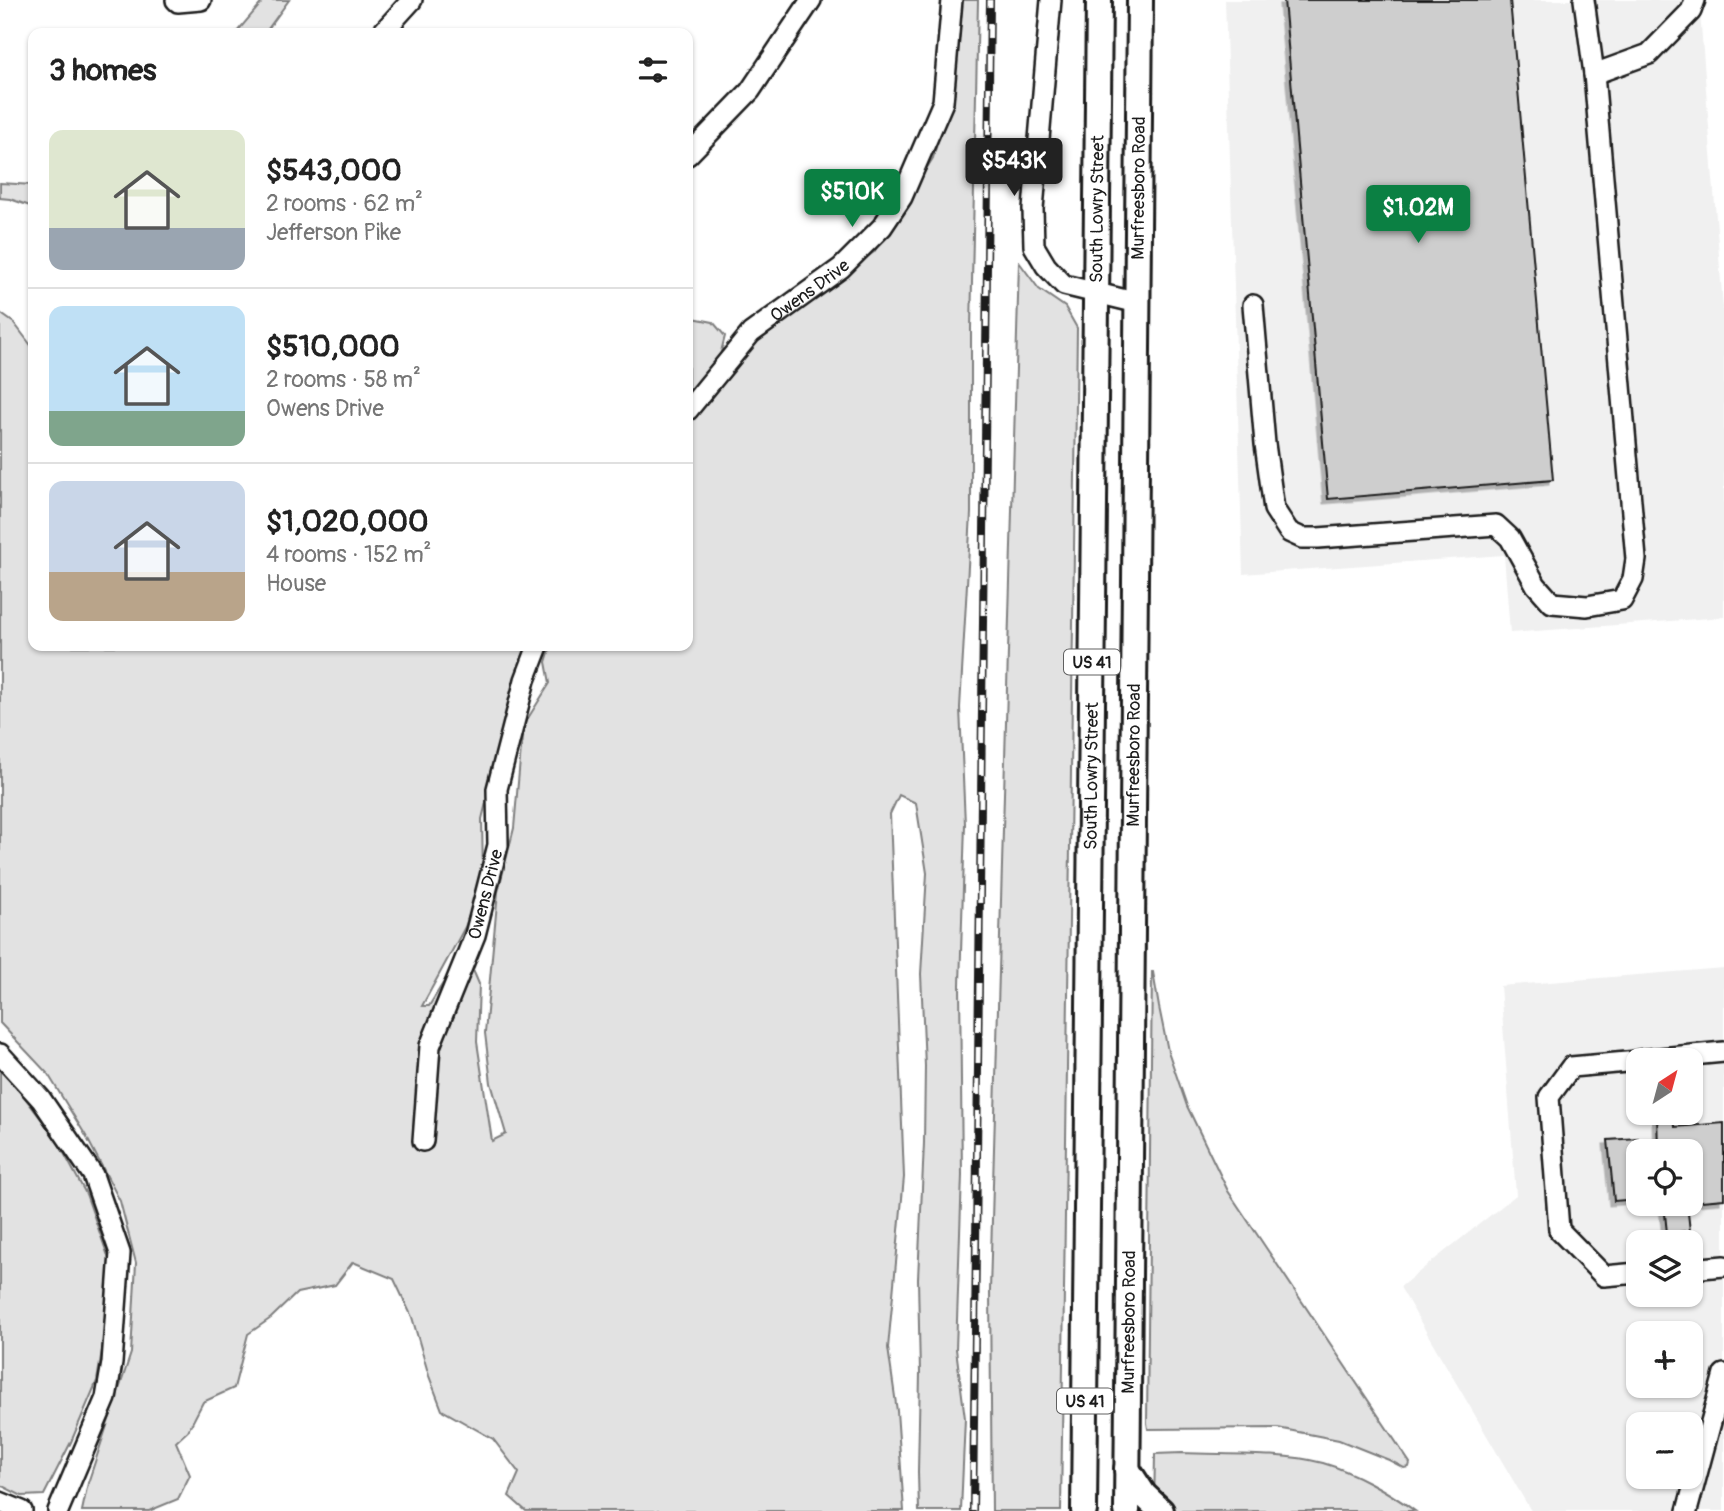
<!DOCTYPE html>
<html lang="en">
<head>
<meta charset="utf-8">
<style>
  body { margin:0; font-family:Pangolin,sans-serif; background:#f2f2f2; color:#222; height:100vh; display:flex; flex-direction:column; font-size:26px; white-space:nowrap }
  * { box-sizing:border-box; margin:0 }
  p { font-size:23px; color:#767676 }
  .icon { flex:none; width:38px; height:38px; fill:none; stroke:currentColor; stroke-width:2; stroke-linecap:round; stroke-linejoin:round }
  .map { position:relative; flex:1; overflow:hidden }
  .panel { position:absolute; left:28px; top:28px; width:665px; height:623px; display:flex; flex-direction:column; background:#fff; border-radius:14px; box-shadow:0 2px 5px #0004 }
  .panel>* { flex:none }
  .needle { width:46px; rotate:36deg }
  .tools { position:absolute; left:1626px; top:1048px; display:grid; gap:14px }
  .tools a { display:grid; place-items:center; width:77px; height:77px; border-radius:14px; background:#fff; box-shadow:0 2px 5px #0004; font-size:35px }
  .price { position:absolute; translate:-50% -60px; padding:0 16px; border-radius:7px; background:#0b8043; color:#fff; font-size:23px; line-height:46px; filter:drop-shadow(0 2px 4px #0008) }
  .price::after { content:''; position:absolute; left:50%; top:42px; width:21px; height:16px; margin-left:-10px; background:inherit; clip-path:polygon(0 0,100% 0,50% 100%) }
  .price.current { background:#222; color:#fff }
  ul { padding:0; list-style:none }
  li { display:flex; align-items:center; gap:21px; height:175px; padding:0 21px }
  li+li { border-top:2px solid #e0e0e0 }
  li span { display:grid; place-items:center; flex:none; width:196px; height:140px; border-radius:14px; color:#555 }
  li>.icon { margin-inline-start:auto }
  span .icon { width:84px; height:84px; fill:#fffc; stroke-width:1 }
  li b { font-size:30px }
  h2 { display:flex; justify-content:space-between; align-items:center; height:84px; padding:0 21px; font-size:30px }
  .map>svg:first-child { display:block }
  .built { fill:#f0f0f0; fill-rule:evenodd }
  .green { fill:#e2e2e2; stroke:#7f7f7f; stroke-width:2 }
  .building { fill:#cecece; stroke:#1c1c1c; stroke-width:2; filter:url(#shadow) }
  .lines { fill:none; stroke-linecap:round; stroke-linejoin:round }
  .minor-casing { stroke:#1c1c1c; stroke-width:24 }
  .major-casing { stroke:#1c1c1c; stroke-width:30 }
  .minor { stroke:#fff; stroke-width:19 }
  .major { stroke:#fff; stroke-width:24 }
  .rail-casing { stroke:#1c1c1c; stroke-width:8 }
  .rail { stroke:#fff; stroke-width:5; stroke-dasharray:16; stroke-linecap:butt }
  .labels { text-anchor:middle; stroke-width:7; stroke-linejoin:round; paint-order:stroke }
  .shield { fill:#fff; stroke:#606060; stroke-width:2 }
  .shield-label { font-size:16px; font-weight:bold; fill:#1c1c1c }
  .street-label { font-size:18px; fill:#1c1c1c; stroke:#fff }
</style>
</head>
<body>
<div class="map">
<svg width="1724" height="1511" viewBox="0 0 1724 1511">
  <defs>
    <filter id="shadow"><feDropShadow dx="-4.5" dy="4.5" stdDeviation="0" flood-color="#0004"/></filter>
  </defs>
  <rect width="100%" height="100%" fill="#fff"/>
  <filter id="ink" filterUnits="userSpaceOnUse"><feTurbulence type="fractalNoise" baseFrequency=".0143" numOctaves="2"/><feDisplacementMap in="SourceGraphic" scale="14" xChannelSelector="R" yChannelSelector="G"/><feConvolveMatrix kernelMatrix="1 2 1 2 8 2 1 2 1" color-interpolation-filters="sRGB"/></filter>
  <g filter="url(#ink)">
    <path class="built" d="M1225 0H1699L1724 320V617L1510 633 1504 555 1243 574Z
      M1724 968V1511H1531L1400 1287 1516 1195 1500 986ZM1638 1060H1690V1113H1638ZM1638 1152H1690V1204H1638ZM1638 1242H1690V1295H1638ZM1638 1334H1690V1386H1638ZM1638 1424H1690V1477H1638Z"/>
    <path class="green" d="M264 0H289L265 33H236Z
      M956 0H978L971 329V513L960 708 965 824 960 985 962 1175 956 1349 965 1418 961 1511H919L918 1472 920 1373 918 1279 924 1143 925 1066 921 974 927 873 916 803 899 795 890 814 904 1177 888 1348 897 1411 904 1511H526L509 1496 519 1473 493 1439 442 1410 429 1376 412 1317 394 1279 353 1262 335 1285 297 1293 271 1318 248 1334 234 1388 203 1402 188 1431 176 1442 190 1475 178 1499 149 1511H82L88 1483 131 1353 136 1263 120 1201 86 1136 48 1074 0 1023V313L14 323 33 348V646H541L492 778 482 819 483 875 465 927 422 1006H429L464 949 479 984 477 1042 492 1141 506 1134 491 1083 485 1033 498 892 514 828 523 726 550 683 546 662 551 646H688V423L710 392 763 332 874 252 933 158 949 101Z
      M0 183 33 185V207L10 199 0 198Z
      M1019 262 1039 289 1065 307 1077 328 1061 1511H992L990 1291Z
      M688 317 713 322 725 336 719 360 688 400Z
      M1152 972H1153L1159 1007 1168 1051 1187 1106 1228 1191 1410 1463 1409 1467 1404 1468 1389 1460 1339 1440 1278 1428 1148 1429 1147 1423Z
      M0 1065 57 1140 86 1194 109 1259 106 1326 97 1381 71 1442 44 1495 22 1496 0 1485Z
      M1182 1453C1227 1455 1280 1452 1323 1463 1354 1472 1389 1492 1415 1511H1154L1155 1454Z"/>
    <path class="building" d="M1284 0H1510L1553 480 1328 499Z
      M1657 1113H1674L1675 1127 1724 1123V1199L1690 1202V1152H1658Z
      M1638 1138V1199L1614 1201 1608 1140Z
      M1664 1204H1687L1690 1231 1667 1233Z"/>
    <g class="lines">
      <g class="minor-casing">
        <g id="minor">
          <path d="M176 0 178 2 201 0"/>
          <path d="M1051 0 1033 209 1034 246 1046 266 1064 285 1138 303"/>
          <path d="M1584 0 1594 74"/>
          <path d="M382 33 412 0"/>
          <path d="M688 155 750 91 811 0"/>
          <path d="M1253 305 1265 444 1274 509 1289 532 1302 538H1318L1496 525 1510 538 1536 585 1552 603 1587 606 1622 600 1633 579 1636 559 1594 74 1649 54 1691 11 1695 0"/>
          <path id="s1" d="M688 410 751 333 841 268 882 227 902 197 943 102 952 0"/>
          <path d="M0 1054 41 1099 93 1175 120 1253 112 1363 106 1398 58 1511"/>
          <path d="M1639 1060 1724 1052"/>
          <path d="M1638 1061 1571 1067 1549 1097 1559 1230 1604 1276 1638 1273"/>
          <path id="s2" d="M423 1141 430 1046 475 935 498 845 497 789 525 680 538 646"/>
          <path d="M1690 1269 1724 1266"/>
          <path d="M0 1502 22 1511"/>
          <path d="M1687 1511 1724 1374"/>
        </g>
      </g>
      <g class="major-casing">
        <g id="major">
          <path d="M1127 1469 1144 1495 1161 1511"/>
          <path id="s3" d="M1084 1511 1099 0"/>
          <path id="s4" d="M1127 1511 1140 0"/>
        </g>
      </g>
      <use href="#minor" class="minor"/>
      <use href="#major" class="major"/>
      <g class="rail-casing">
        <path id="rail" d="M973 1511 990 0"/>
      </g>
      <use href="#rail" class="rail"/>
    </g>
  </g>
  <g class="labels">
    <g class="shield">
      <rect x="1064" y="649.5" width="56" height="25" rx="5"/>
      <rect x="1057" y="1388.5" width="56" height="25" rx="5"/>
    </g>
    <g class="shield-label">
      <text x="1092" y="668">US 41</text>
      <text x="1085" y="1407">US 41</text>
    </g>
    <g class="street-label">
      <text dy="6" stroke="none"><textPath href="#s4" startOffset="1323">Murfreesboro Road</textPath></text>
      <text dy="6" stroke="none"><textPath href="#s3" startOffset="1302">South Lowry Street</textPath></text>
      <text dy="6" stroke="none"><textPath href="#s1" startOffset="172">Owens Drive</textPath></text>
      <text dy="6" stroke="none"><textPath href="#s4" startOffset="756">Murfreesboro Road</textPath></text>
      <text dy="6" stroke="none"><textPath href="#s3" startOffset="735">South Lowry Street</textPath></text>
      <text dy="6" stroke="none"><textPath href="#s2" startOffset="257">Owens Drive</textPath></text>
      <text dy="6" stroke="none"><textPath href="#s4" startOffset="189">Murfreesboro Road</textPath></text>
    </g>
  </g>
</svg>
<div class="tools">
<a><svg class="needle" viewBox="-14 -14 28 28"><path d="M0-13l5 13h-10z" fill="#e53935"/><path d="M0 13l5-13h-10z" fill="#767676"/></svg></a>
<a><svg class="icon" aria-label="locate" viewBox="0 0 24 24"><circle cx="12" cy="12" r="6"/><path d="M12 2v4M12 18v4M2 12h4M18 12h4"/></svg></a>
<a><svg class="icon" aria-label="layers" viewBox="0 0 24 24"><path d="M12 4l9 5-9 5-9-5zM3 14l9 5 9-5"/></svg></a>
<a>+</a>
<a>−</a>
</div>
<b class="price current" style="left:1014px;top:198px">$543K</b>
<b class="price" style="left:852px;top:229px">$510K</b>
<b class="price" style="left:1418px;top:245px">$1.02M</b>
<section class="panel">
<h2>3 homes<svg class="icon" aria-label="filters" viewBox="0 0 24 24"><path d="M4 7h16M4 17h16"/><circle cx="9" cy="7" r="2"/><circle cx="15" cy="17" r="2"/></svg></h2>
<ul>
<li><span style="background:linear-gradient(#dfe7d0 70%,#9aa5b1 0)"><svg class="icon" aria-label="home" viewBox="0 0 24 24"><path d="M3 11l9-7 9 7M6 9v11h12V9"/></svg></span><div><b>$543,000</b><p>2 rooms · 62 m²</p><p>Jefferson Pike</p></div></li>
<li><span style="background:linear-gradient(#bfe0f5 75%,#7fa58c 0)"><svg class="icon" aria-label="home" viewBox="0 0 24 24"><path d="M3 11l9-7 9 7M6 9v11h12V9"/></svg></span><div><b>$510,000</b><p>2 rooms · 58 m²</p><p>Owens Drive</p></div></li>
<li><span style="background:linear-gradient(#c9d6e8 65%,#b9a48a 0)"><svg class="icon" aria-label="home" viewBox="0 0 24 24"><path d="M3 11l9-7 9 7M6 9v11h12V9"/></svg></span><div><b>$1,020,000</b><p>4 rooms · 152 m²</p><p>House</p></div></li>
</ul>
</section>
</div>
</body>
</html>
